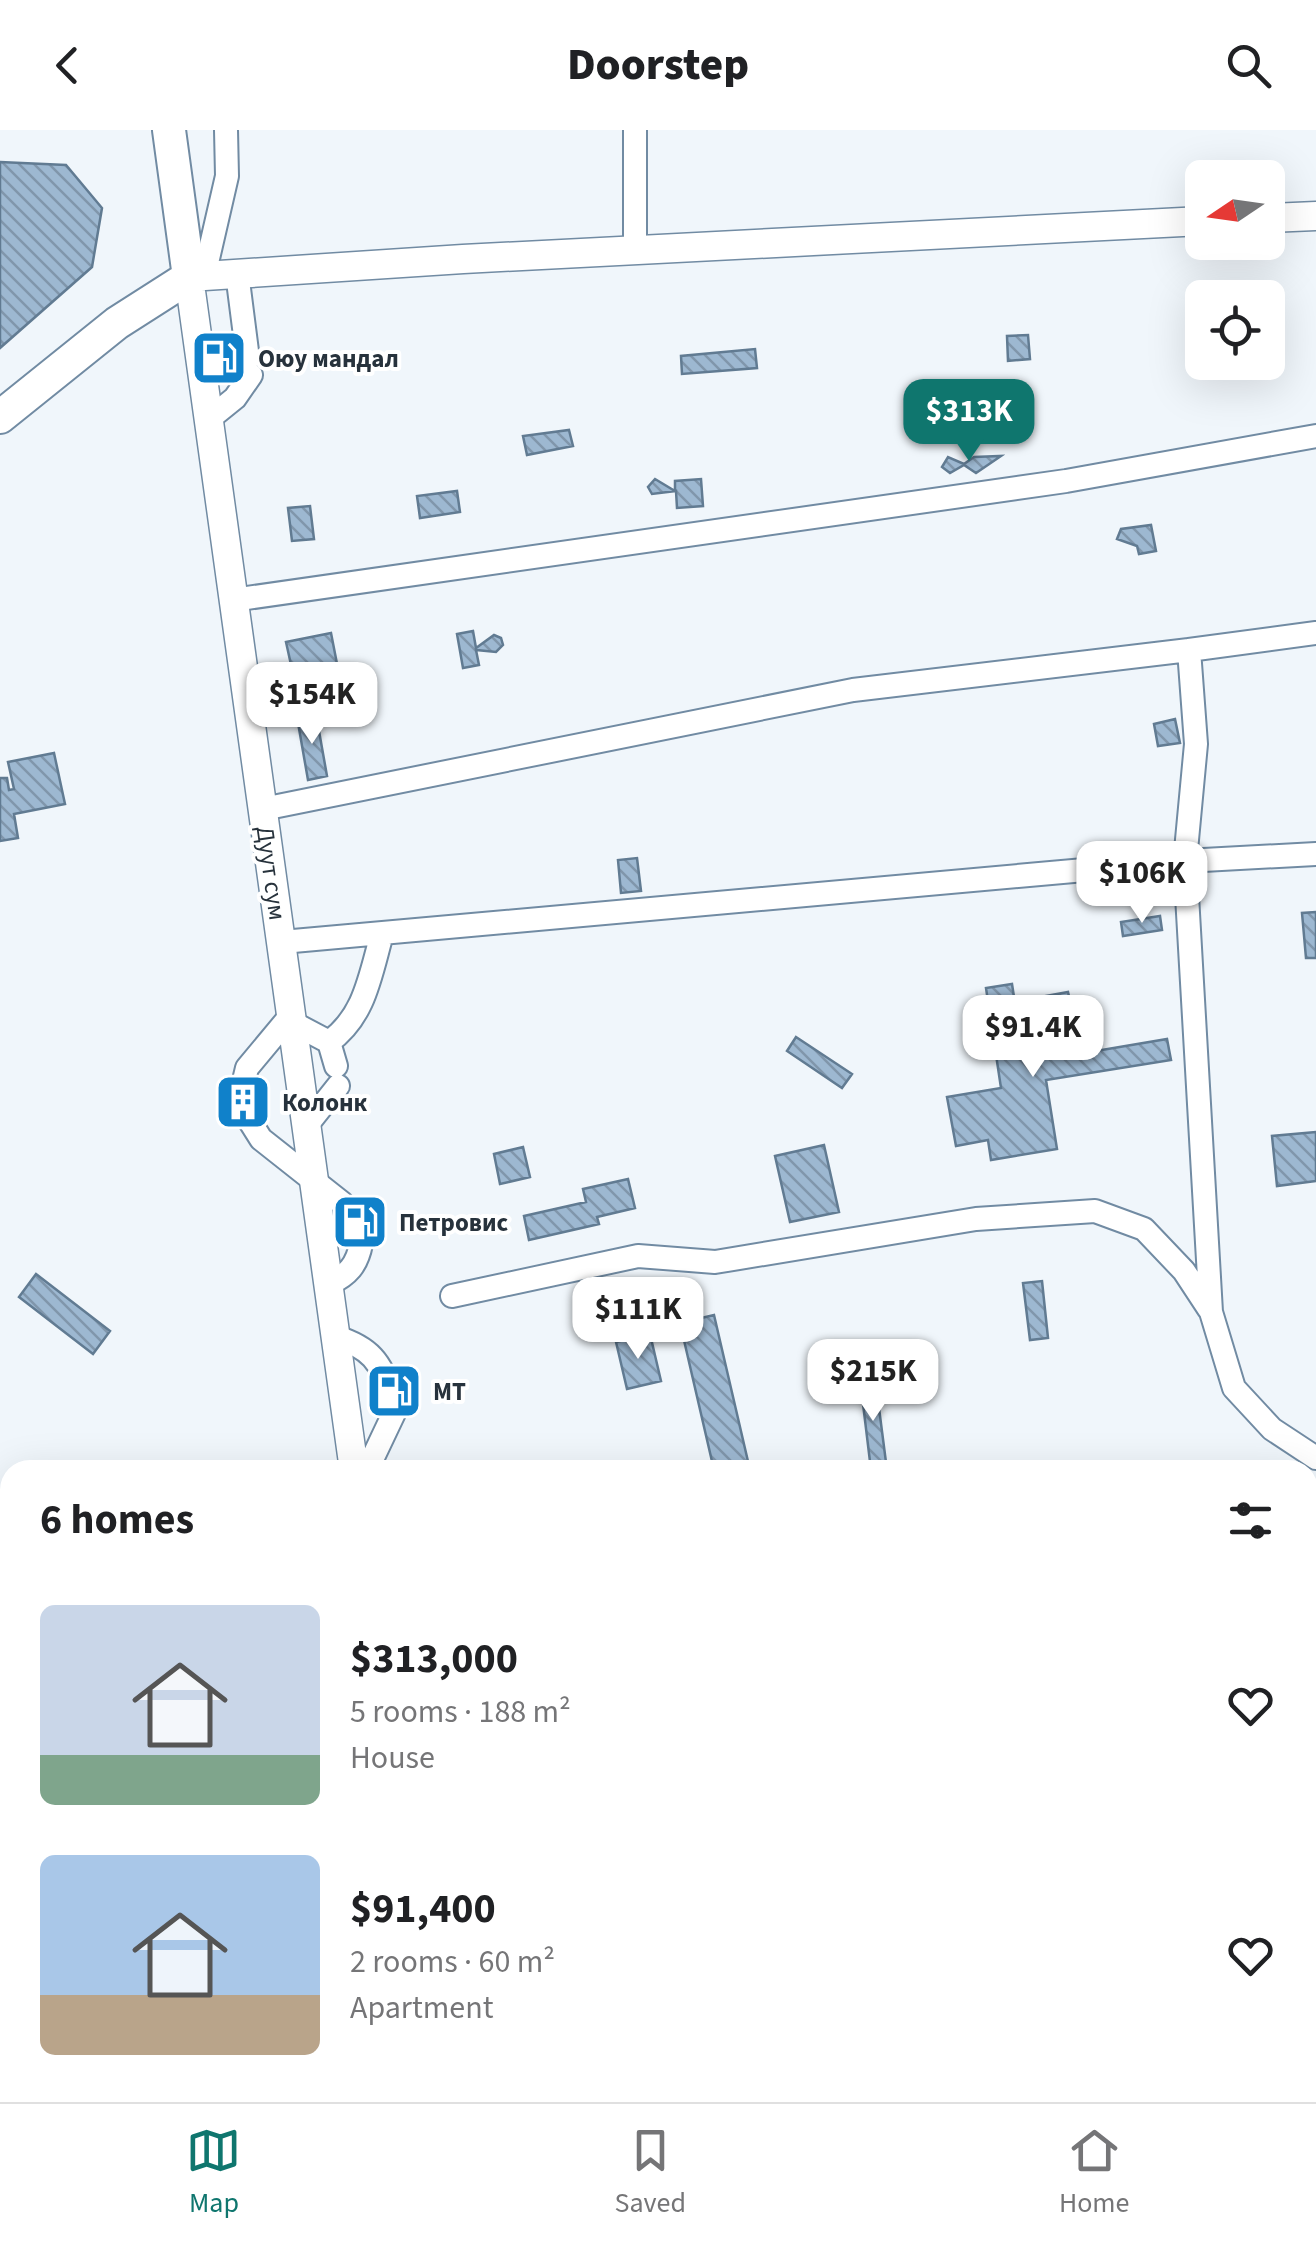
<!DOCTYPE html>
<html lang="en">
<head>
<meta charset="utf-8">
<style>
  body { margin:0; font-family:"Source Sans 3",sans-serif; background:#f6f6f6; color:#202124; height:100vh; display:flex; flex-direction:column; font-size:38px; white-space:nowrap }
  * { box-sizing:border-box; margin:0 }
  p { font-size:32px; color:#757577 }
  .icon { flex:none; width:55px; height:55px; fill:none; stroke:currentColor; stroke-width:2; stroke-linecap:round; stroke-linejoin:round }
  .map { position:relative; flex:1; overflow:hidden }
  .panel { position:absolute; left:0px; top:1330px; width:1318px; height:642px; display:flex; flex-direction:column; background:#fff; border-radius:30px 30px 0 0; box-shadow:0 10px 40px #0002 }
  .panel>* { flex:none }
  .needle { width:65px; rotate:257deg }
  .controls { position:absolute; left:1185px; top:30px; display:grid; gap:20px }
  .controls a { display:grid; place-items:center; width:100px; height:100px; border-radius:15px; background:#fff; box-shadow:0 10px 40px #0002; font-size:50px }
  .price { position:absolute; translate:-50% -85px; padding:0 22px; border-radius:20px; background:#fff; color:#222; font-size:32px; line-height:65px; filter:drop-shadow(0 2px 5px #0008) }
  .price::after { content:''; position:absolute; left:50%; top:60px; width:30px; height:22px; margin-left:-15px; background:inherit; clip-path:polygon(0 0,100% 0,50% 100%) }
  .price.on { background:#0f766e; color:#fff }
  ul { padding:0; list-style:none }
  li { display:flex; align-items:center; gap:30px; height:250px; padding:0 40px }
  li span { display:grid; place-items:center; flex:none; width:280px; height:200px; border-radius:15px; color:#555 }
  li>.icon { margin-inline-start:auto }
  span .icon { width:120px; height:120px; fill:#fffc; stroke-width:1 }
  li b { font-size:42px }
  h2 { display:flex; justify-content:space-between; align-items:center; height:120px; padding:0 40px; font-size:42px }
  header { display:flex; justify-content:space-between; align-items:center; height:130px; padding:0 40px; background:#fff; font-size:45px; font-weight:800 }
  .tabs { display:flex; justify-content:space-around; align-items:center; height:140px; border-top:2px solid #e0e0e0; background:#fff; font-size:28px; color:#757577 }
  .tabs a { display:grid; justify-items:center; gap:5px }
  .tabs .on { color:#0f766e }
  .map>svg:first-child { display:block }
  .built { fill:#e0eefb }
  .building { fill:url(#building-back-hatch); stroke:#617b92; stroke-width:2.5 }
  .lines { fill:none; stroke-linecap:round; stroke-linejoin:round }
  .minor-casing { stroke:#718ba3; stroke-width:26 }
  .major-casing { stroke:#718ba3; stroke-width:31 }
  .highway-casing { stroke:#718ba3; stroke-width:36 }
  .minor { stroke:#fff; stroke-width:22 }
  .major { stroke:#fff; stroke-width:28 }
  .highway { stroke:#fff; stroke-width:32 }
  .labels { text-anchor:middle; stroke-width:8; stroke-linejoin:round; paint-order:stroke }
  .poi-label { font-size:25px; font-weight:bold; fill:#27323c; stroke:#fff; text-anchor:start }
  .street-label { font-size:25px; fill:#27323c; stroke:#fff }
</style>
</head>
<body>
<header><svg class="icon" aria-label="back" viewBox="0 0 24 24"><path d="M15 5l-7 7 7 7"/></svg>Doorstep<svg class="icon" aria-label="search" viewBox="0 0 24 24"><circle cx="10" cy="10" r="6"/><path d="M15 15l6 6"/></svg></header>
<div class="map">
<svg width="1316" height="1972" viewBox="0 0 1316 1972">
  <defs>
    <pattern id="building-back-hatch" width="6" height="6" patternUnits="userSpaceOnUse" patternTransform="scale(2.5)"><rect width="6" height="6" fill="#9db8d1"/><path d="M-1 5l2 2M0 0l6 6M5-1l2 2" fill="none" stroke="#8096ab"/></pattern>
  </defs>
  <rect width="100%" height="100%" fill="#f0f6fb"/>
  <path class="built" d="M777 1963V1962L1191 1963 1142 1972H779Z"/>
  <path class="building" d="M0 32 66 35 102 78 92 137 0 218Z
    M1028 205 1030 229 1008 231 1007 206Z
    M755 219 757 238 682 244 681 226Z
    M569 300 573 316 527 325 523 306Z
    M1001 326 976 343 964 335 950 343 942 337 948 327 964 334 974 327Z
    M655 349 675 361V351L701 349 703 376 677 378 676 361 652 364 648 357Z
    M457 361 460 382 420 388 417 366Z
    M310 376 314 409 292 411 288 378Z
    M1151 395 1156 421 1139 424 1137 416 1117 409 1121 399Z
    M473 501 476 518 494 505 501 508 503 515 496 522 476 520 479 535 463 538 457 504Z
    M331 503 339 544 295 553 286 512Z
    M316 584 327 646 308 650 297 587Z
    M1175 589 1180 613 1158 616 1154 594Z
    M54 623 65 674 14 684 18 708 0 711V648H7L9 660 14 659 8 632Z
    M637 728 641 761 621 763 618 730Z
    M1316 782V828H1306L1302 783Z
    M1160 786 1162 800 1123 806 1121 792Z
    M1012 854 1024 931 1065 924 1046 866 1068 862 1077 901 1092 902 1090 922 1167 909 1171 930 1046 950 1057 1019 991 1030 988 1010 956 1016 947 967 1001 958 986 858Z
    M796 907 852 944 842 958 787 921Z
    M1316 1002V1051L1277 1056 1272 1006Z
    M824 1015 839 1082 790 1092 775 1026Z
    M523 1017 530 1047 500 1054 494 1024Z
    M628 1049 635 1078 597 1087 599 1094 529 1110 524 1086 586 1072 583 1059Z
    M36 1144 110 1201 93 1224 19 1167Z
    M1042 1151 1048 1208 1030 1210 1023 1153Z
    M714 1185 750 1340H714L680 1193Z
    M650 1204 661 1251 627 1259 616 1212Z
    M875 1247 887 1340H871L860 1249Z"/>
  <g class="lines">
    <g class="minor-casing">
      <path id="minor" d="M635 0V120
        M237 143 248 229
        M204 146 227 46 226 0
        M209 289 235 268 251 245
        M233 470 1066 351 1316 306
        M1189 520 1316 503
        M263 679 853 560 1189 520 1196 614 1185 731 1211 1182 1234 1258 1272 1299 1316 1328
        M282 812 1185 731 1316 724
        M293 893 329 912 336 936
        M329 912C365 886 370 846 382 804
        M241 963 247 938 292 884
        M244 982 261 1009 342 1073 357 1097
        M307 995 338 956
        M329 1154C348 1145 357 1135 361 1114
        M452 1166 638 1126 715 1132 976 1089 1095 1081 1144 1099 1184 1141 1209 1179
        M336 1207C369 1217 382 1232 391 1265
        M367 1340 395 1281
        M1308 1580 1316 1577
        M0 1783H10"/>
    </g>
    <g class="major-casing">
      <path id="major" d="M1268 88 1316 86
        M354 1340 189 147 463 129 1202 91
        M435 1962 436 1972"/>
    </g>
    <g class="highway-casing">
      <path id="highway" d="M0 287 117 193 189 147 169 0"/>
    </g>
    <use href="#minor" class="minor"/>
    <use href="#major" class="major"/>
    <use href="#highway" class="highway"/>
  </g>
  <defs>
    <g id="fuel-square" transform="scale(2.875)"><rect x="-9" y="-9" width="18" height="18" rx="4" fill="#1081ca" stroke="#fff"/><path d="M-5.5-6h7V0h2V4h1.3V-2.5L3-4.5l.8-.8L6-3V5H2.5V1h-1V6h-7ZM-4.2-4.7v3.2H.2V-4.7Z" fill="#fff"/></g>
    <g id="building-square" transform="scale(2.875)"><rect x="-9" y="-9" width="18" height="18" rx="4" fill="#1081ca" stroke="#fff"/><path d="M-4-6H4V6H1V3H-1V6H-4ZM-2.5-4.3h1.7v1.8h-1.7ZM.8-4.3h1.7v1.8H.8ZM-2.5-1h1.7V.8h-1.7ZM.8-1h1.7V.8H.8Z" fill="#fff"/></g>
  </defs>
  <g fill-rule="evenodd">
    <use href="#fuel-square" x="219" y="228"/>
    <use href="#building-square" x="243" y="972"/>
    <use href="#fuel-square" x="360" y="1092"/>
    <use href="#fuel-square" x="394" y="1261"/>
  </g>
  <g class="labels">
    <g class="poi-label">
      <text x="258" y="237">Оюу мандал</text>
      <text x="282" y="981">Колонк</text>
      <text x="399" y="1101">Петровиc</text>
      <text x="433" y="1270">MT</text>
    </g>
    <g class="street-label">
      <text transform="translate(272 743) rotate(82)" y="9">Дуут сум</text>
    </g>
  </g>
</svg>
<div class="controls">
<a><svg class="needle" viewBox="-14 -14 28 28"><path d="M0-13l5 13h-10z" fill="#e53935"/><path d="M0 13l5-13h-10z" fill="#757577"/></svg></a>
<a><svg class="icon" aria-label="locate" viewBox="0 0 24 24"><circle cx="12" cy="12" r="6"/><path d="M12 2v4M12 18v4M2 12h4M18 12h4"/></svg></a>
</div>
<b class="price on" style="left:969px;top:334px">$313K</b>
<b class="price" style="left:312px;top:617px">$154K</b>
<b class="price" style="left:1142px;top:796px">$106K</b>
<b class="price" style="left:1033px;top:950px">$91.4K</b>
<b class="price" style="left:638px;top:1232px">$111K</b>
<b class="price" style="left:873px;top:1294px">$215K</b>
<section class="panel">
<h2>6 homes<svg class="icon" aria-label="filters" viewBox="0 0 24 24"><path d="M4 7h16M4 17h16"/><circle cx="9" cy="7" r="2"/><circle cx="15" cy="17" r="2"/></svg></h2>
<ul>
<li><span style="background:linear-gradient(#c9d6e8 75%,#7fa58c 0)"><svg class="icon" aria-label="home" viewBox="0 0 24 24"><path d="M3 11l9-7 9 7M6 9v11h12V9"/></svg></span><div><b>$313,000</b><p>5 rooms · 188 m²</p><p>House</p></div><svg class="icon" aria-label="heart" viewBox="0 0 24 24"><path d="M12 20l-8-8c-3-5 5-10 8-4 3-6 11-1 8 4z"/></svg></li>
<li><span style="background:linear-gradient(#a9c7e8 70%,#b9a48a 0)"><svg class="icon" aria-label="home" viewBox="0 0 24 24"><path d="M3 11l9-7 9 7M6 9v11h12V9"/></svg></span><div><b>$91,400</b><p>2 rooms · 60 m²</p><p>Apartment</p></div><svg class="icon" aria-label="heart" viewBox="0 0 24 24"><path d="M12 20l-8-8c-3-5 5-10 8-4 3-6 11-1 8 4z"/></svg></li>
</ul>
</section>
</div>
<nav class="tabs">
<a class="on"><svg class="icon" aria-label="map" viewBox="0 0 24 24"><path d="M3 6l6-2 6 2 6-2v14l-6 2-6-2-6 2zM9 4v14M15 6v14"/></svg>Map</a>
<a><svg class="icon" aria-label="saved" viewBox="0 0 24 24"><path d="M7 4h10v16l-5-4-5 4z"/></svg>Saved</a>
<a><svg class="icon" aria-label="home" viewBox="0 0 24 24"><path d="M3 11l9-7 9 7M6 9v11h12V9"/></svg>Home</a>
</nav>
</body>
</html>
